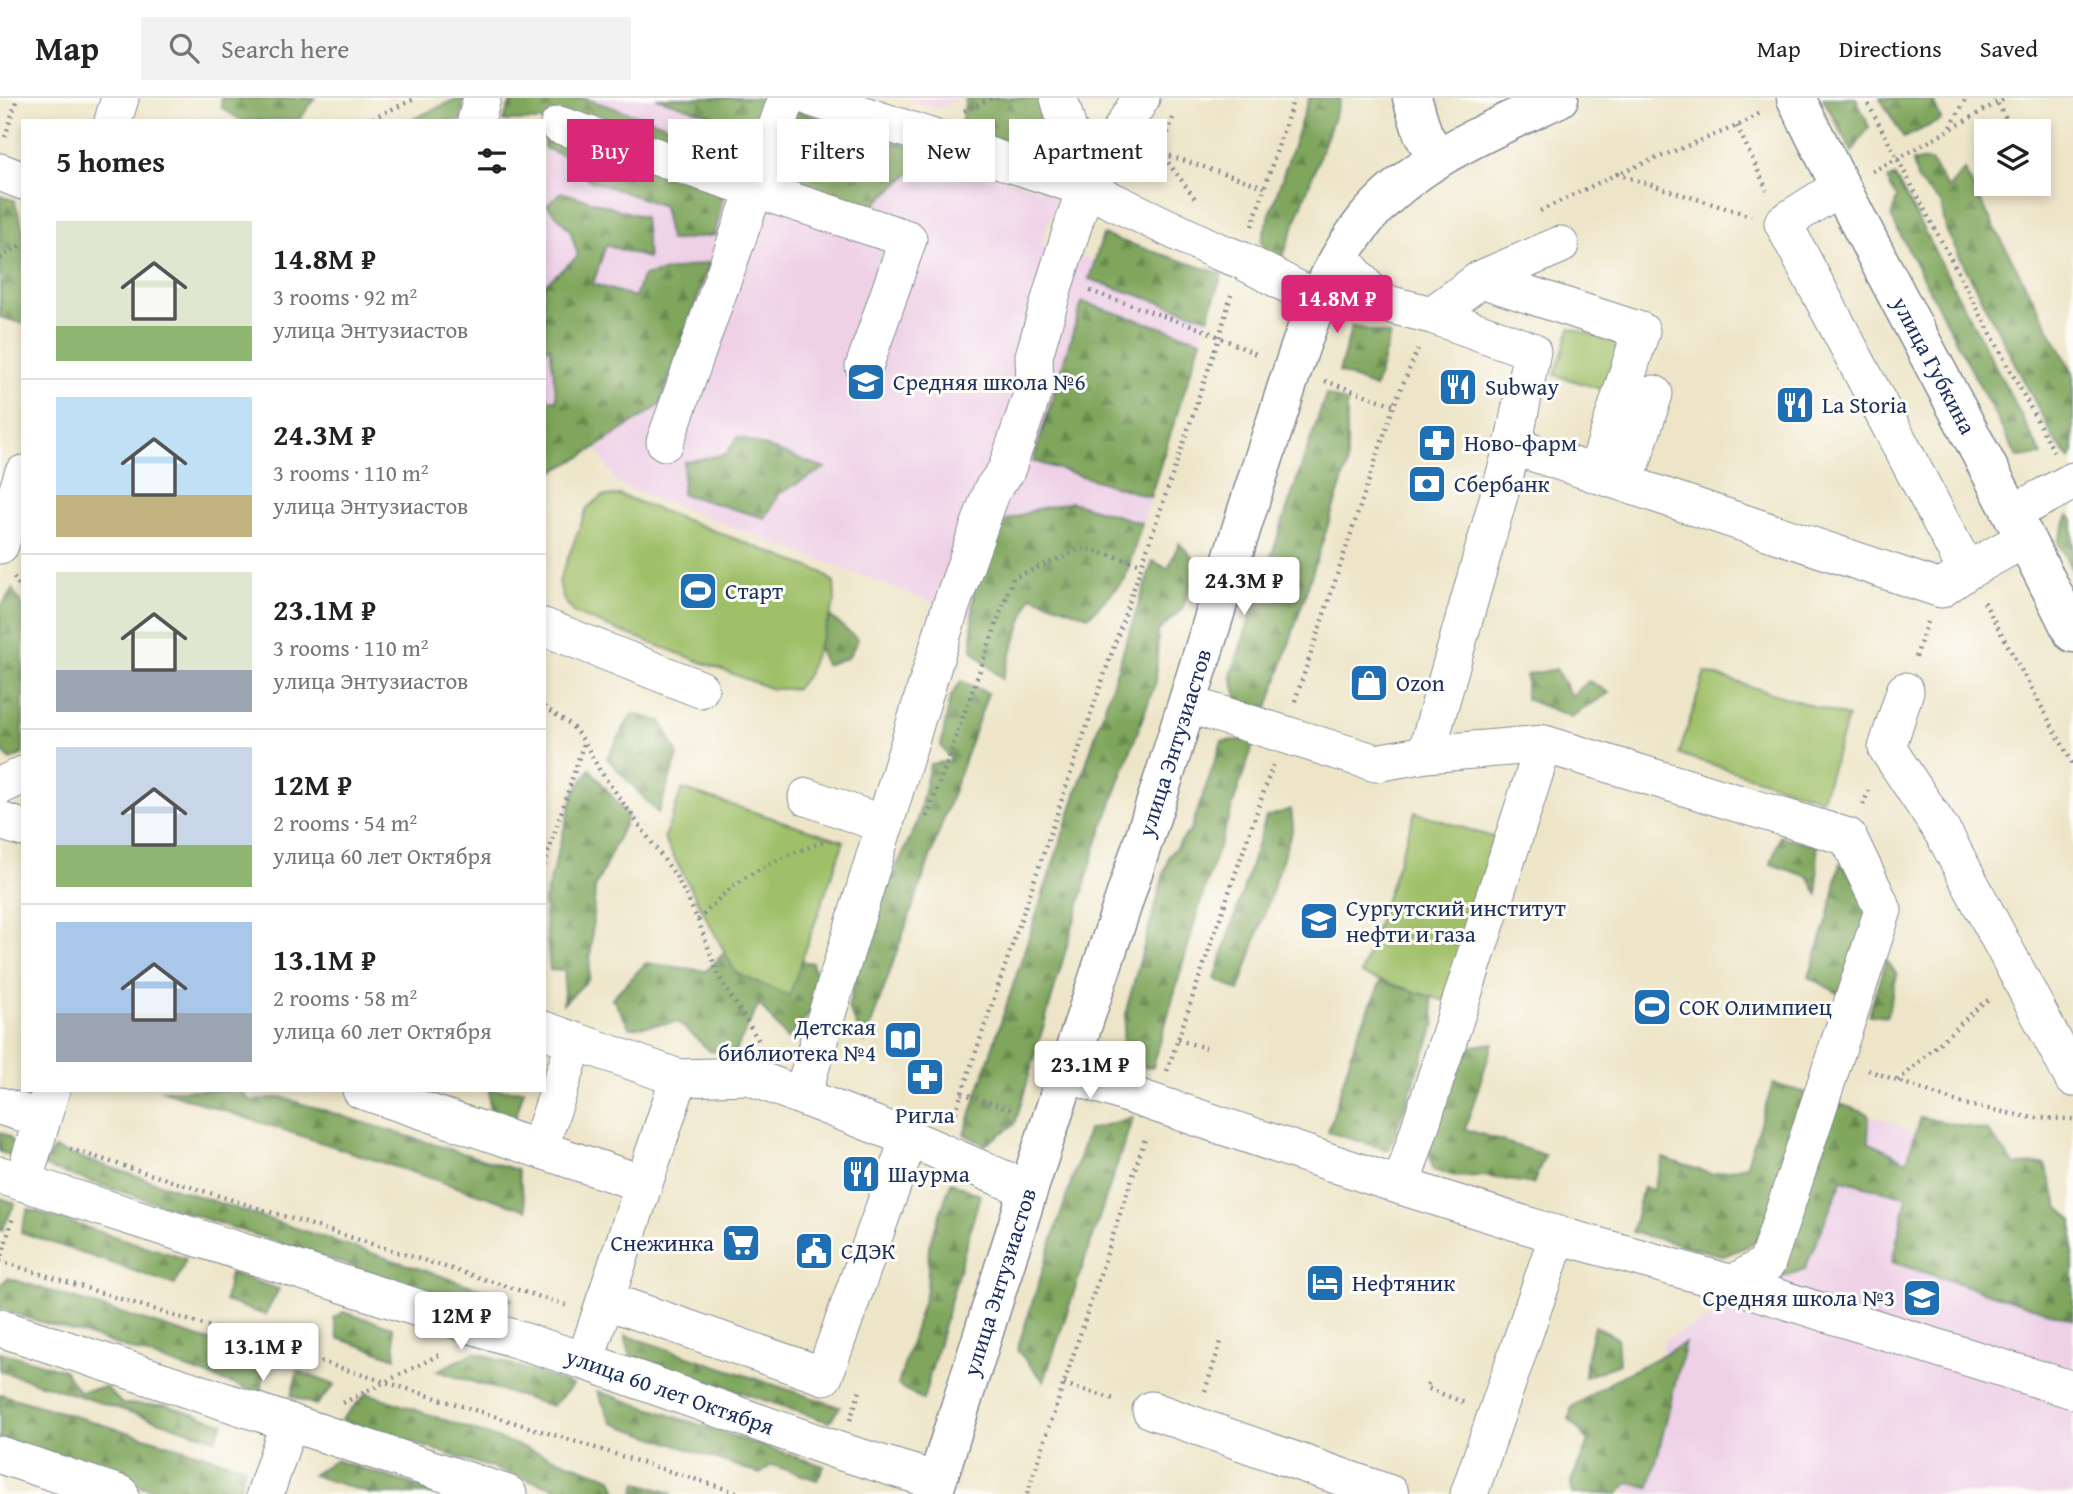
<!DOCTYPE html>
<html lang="en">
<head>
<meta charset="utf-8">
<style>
  body { margin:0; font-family:"Gentium Book Plus",serif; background:#f2f2f2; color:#222; height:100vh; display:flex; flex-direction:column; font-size:26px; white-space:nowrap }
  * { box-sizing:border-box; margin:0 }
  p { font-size:23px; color:#767676 }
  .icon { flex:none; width:38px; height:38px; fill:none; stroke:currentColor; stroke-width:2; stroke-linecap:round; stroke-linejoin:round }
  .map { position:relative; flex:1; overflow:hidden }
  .panel { position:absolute; left:21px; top:21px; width:525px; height:973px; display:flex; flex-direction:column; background:#fff; border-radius:0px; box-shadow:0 4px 10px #0003 }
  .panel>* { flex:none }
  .hud { position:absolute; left:567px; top:21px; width:665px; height:63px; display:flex; gap:14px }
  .tools { position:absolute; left:1974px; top:21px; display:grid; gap:14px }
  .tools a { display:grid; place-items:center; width:77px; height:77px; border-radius:0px; background:#fff; box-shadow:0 4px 10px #0003; font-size:35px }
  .price { position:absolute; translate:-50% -60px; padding:0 16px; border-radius:7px; background:#fff; color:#222; font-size:23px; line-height:46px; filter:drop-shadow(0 2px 4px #0008) }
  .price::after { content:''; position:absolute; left:50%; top:42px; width:21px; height:16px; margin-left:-10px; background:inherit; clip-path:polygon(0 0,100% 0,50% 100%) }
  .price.selected { background:#db2777; color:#fff }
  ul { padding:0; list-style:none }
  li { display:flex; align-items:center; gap:21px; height:175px; padding:0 35px }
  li+li { border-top:2px solid #e0e0e0 }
  li span { display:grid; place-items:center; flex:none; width:196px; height:140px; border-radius:0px; color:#555 }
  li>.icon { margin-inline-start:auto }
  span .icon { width:84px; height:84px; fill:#fffc; stroke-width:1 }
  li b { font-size:30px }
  h2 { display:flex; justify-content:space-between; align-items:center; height:84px; padding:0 35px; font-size:30px }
  .pill { padding:0 24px; border-radius:0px; background:#fff; box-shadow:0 4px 10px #0003; font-size:24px; line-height:63px }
  .pill.selected { background:#db2777; color:#fff }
  header { display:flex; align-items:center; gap:42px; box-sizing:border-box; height:98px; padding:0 35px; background:#fff; border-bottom:2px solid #e0e0e0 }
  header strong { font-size:33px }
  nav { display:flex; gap:38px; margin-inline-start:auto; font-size:24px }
  .search { width:490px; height:63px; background:#f2f2f2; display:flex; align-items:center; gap:18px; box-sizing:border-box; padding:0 24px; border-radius:0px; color:#767676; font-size:26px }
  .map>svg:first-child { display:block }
  .built { fill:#eed0e7 }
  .forest { fill:url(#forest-firs); stroke:#4d6a5d; stroke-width:2 }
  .park { fill:#9fbf68; stroke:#5d7763; stroke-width:2 }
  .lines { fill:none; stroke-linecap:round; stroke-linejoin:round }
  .minor-casing { stroke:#848a93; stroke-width:39 }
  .major-casing { stroke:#848a93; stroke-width:41 }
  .path { stroke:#848a93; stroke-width:4.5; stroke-dasharray:2 5; stroke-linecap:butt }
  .minor { stroke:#fff; stroke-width:37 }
  .major { stroke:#fff; stroke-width:38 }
  .labels { text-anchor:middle; stroke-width:6; stroke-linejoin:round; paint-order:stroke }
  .street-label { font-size:23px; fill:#1b2f5e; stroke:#fdfcf7 }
  .poi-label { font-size:23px; fill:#1b2f5e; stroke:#fdfcf7; text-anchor:start }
</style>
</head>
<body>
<header>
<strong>Map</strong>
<div class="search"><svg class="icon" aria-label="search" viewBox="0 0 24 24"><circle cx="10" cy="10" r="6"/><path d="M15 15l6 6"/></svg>Search here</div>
<nav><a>Map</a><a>Directions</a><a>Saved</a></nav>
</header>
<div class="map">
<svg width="2073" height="1396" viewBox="0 0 2073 1396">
  <defs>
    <pattern id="forest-firs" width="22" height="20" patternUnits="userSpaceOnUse" patternTransform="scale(1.75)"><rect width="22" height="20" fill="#7fa65c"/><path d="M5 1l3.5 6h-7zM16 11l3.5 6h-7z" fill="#67884f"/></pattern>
  </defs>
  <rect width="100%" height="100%" fill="#fdfcf7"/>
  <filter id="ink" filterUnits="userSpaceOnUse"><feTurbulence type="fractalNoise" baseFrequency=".0143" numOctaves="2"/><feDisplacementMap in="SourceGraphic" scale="14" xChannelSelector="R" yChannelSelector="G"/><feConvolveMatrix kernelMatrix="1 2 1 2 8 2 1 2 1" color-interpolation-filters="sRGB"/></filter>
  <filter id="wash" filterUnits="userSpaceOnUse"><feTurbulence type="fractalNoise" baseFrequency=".00686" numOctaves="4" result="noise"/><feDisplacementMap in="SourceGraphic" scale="28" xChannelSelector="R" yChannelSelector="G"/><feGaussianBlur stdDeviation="1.57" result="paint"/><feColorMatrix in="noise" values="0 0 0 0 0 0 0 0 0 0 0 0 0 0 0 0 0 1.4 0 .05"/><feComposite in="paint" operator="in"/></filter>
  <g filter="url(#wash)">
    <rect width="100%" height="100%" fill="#eee5c8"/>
    <path class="built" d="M518 0H756L1057 97 1042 146 1094 162 1103 137 1222 176 1135 449 1015 416 984 524 616 385 592 341 544 327V23H503L510 6Z
      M907 0H960L940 10Z
      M1837 1005 1896 1026 2031 1101 2073 1167V1396H1625L1665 1241 1745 1203 1778 1181Z"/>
    <path class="forest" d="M221 0H315L300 21 242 23 222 10Z
      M458 0H464L461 23H409Z
      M518 0H583L661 25 710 48 676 51 723 98 715 137 670 143 663 108 587 81 580 63 544 50V23H503L510 6Z
      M656 0H756L767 4 750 29Z
      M966 0H1045L1047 10 1012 54 960 32Z
      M1309 0H1341L1283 158 1270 163 1261 143Z
      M1823 0H1856L1869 29 1852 54Z
      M1880 0H1932L1941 22 1904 40Z
      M794 12 932 56 872 109 779 82Z
      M1913 63H1931L1948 91 1964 72 2073 275V353L2070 361 2055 343 1946 132 1941 105 1918 84Z
      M1895 78 2042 357 2017 359 1891 119 1897 100 1887 82Z
      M561 94 644 119 648 160 606 147 593 186 635 199 642 178 710 164 660 307 583 358 544 378V300L557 303 550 249 544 252V187L578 158 570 132 547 107Z
      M0 98 14 102 23 130V226L0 219Z
      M1103 137 1222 176 1208 220 1089 181Z
      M1082 204 1201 242 1150 399 1033 363Z
      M1352 228 1390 237 1375 290 1339 274Z
      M1326 296 1347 305V369L1268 610 1238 603 1231 577Z
      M738 339 825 370 779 396 765 420 682 396 684 364 726 356Z
      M1071 404 1142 425 1125 481 1089 518 1031 498 1002 581 972 552 973 484 994 427 1037 411Z
      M2069 417 2073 422V474L2058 444Z
      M1179 445 1199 466 1182 511 1158 533 1156 583 1097 745 1015 1026 985 1047 964 1036 1153 463 1168 471Z
      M12 491 23 509V656L10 662 0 650V511Z
      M830 518 858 542 848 560 825 567 818 550Z
      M1556 571 1571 598 1589 583 1609 595 1571 619 1526 601V577Z
      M961 583 988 595 865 944 848 910 871 823 917 725 930 666 952 663 941 648 950 600Z
      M632 616 661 623 678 657 658 715 607 660Z
      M1255 641 1203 796 1153 969H1119L1127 909 1169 758 1191 731 1222 643Z
      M590 671 628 718 595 790 589 881 563 906 565 873 550 872 544 804 574 695Z
      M1291 711 1293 729 1239 893 1215 881 1266 719Z
      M1780 738 1817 748 1818 798 1809 779 1771 766Z
      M1840 765 1861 788 1866 823 1840 896 1809 879 1828 820Z
      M727 852 812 865 822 902 787 941 759 906 734 956 710 953 678 924 630 930 612 900 646 865 706 873Z
      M1886 861 1897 877 1887 919 1869 917Z
      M1381 883 1431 899 1435 926 1389 1052 1328 1034 1356 940Z
      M1493 945 1465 1031 1545 1057 1533 1086 1484 1078 1459 1079 1433 1072 1426 1036 1455 951Z
      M1773 986 1807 995 1760 1143 1724 1158 1632 1134 1643 1089 1653 1092 1663 1060 1712 1076 1746 1068Z
      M161 992H239L251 1003 281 999 517 1072 527 1112Z
      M489 992H524L513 1027 489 1009Z
      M1837 1005 1869 1016 1868 1044 1907 1063 1920 1019 1988 1033 2015 1067 2045 1066 2059 1110 2073 1122V1222L1892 1164 1907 1099 1842 1082 1805 1171 1778 1181Z
      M1133 1019 1044 1283 1017 1252 1088 1032Z
      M0 1034 9 1038 23 1061 0 1054Z
      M54 1051 512 1201 493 1214 42 1068Z
      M951 1084 980 1097 923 1302 898 1287 927 1191 929 1148Z
      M0 1100 15 1105 2 1133 0 1132Z
      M28 1111 186 1161 175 1187 21 1134Z
      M230 1175 279 1191 265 1217 225 1203Z
      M8 1180 264 1260 262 1296 100 1241 0 1212V1187Z
      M343 1214 393 1229 396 1260 338 1240 334 1220Z
      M1594 1228 1617 1240 1619 1266 1585 1279 1587 1257Z
      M625 1237 840 1309 829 1324 630 1257Z
      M1685 1245 1650 1389 1628 1385 1618 1396H1572L1571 1383 1589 1343 1569 1321 1572 1309 1616 1281Z
      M0 1254 64 1272 79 1293 106 1289 122 1306 166 1307 223 1325 215 1341 0 1273Z
      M475 1254 573 1287 552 1308 437 1273Z
      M298 1273 335 1287 316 1307 291 1298Z
      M597 1293 824 1368 817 1382 772 1367 760 1376 612 1325Z
      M367 1295 612 1380 618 1396H574L341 1322Z
      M0 1296 245 1369 239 1392 231 1396H167L0 1345Z
      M335 1362 442 1396H371L312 1377Z
      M637 1384 673 1396H634Z"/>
    <path class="park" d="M1570 230 1625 247 1610 294 1555 277Z
      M620 397 822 474 834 485 835 504 807 577 796 591H772L575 516 563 501 559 483 587 410 602 398Z
      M1705 574 1848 619 1822 701 1679 656Z
      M682 691 844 743 789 898 736 875 664 741Z
      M1415 714 1498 741 1444 903 1361 876Z"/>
  </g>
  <g filter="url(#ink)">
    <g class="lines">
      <g class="minor-casing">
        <g id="minor">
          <path d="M812 0 1085 90 1217 153 1241 162 1318 202"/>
          <path d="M1059 0 1085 90"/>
          <path d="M113 23 120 0"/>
          <path d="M476 23 482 0"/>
          <path d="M559 27 908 141 864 269"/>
          <path d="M0 74 23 83"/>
          <path d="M1840 89 1783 125 1967 473"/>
          <path d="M1340 159 1379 204 1432 217 1532 253 1513 348 1426 656"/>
          <path d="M1481 181 1641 233 1596 376"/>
          <path d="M1432 217 1481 181 1560 147"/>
          <path d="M665 344 787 0"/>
          <path d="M1513 348 1941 491 1967 473 2026 440"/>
          <path d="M1625 385 1654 296"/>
          <path d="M2013 415 2073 383"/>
          <path d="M0 447 23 376"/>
          <path d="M544 529 700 591"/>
          <path d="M1905 593 1887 650 1945 738 2073 980"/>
          <path d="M0 688 23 677"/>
          <path d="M807 699 885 727"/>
          <path d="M0 723 23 730"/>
          <path d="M544 932 679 980"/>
          <path d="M1068 976 1401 1088 1558 1137 1733 1186 1767 1165 1883 812 1848 739 1544 646 1426 656 1376 665 1187 606"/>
          <path d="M361 992 644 1086"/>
          <path d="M802 998 950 511 992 392 1006 373 1035 288 1034 258 1056 181 1085 90 1141 0"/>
          <path d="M0 1008 42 1021"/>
          <path d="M539 1051 575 944"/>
          <path id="s1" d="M0 1077 585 1263 839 1353 937 1383"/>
          <path d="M23 1084 51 992"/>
          <path d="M1401 1088 1544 646"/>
          <path d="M1733 1186 2073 1292"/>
          <path d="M605 1202 824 1278 909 1040"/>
          <path d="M0 1230 508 1396"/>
          <path d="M585 1263 679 980 749 978 909 1040 1029 1092"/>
          <path d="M1151 1312 1390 1396"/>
          <path d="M0 1357 120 1396"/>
          <path d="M265 1396 289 1324"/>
          <path d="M1469 1396 1558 1137"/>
        </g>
      </g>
      <g class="major-casing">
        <g id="major">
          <path d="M1412 0 1423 36 1437 60"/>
          <path id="s2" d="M1796 0C1884 180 1984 355 2073 535"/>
          <path id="s3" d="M933 1396C965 1295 996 1194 1028 1093 1081 930 1137 767 1188 603 1217 509 1245 416 1276 323 1298 254 1319 179 1366 121 1415 62 1491 32 1559 0"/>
        </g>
      </g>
      <path class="path" d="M1865 0 2054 354
        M1994 0 2008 24
        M964 13 992 0
        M1173 20 1161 55 1197 103
        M366 23 417 0
        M1737 28 1767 92
        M1951 29 1966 0
        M5 39 17 0
        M1144 63 1161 55 1265 89
        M1872 73C1918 52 1961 24 2006 0
        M1617 76 1751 118
        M1540 113 1617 76 1737 28 1762 14
        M1252 128 1294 0
        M0 160 23 146
        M1090 193 1204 232 1258 257
        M1325 283 1394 307
        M14 479 23 493
        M1984 504 2073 666
        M1916 559 1927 524
        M1295 603 1394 307 1418 251
        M544 609 570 626 584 643 600 673 676 778 698 822 719 879 759 943
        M1863 707 1870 689
        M927 719 1013 480 1084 450 1142 466
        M544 768 584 644
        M698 822C711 809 724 794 739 784 766 765 795 754 826 743
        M1178 942 1206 950
        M1868 972 1963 1006 2033 1020 2073 1021
        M1167 973 1273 667
        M1898 983 1982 906 1991 901
        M962 995 1015 1013
        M953 1021 1219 240 1231 197
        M70 1051 566 1207
        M0 1163 742 1396
        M0 1164 13 1119
        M1428 1285 1427 1290 1465 1305
        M1064 1286 1117 1302
        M1205 1293 1222 1241
        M343 1305 441 1256
        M850 1322 861 1290
        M1027 1396 1146 1038"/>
      <use href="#minor" class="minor"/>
      <use href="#major" class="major"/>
    </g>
  </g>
  <defs>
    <g id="school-square" transform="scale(2.0125)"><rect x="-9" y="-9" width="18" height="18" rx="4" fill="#1f6fb2" stroke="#fdfcf7"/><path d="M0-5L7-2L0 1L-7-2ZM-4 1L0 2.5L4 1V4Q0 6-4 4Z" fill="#fff"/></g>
    <g id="restaurant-square" transform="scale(2.0125)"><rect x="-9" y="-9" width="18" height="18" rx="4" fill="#1f6fb2" stroke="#fdfcf7"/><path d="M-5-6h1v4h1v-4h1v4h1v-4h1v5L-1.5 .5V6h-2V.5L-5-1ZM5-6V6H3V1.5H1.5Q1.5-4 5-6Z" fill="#fff"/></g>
    <g id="pharmacy-square" transform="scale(2.0125)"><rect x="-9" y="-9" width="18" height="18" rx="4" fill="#1f6fb2" stroke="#fdfcf7"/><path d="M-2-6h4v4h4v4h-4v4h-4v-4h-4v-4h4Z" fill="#fff"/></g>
    <g id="bank-square" transform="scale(2.0125)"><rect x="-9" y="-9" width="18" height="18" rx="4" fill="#1f6fb2" stroke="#fdfcf7"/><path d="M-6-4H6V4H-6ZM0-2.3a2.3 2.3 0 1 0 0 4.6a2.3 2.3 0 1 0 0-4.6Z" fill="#fff"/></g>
    <g id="stadium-square" transform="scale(2.0125)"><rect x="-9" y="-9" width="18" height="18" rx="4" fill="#1f6fb2" stroke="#fdfcf7"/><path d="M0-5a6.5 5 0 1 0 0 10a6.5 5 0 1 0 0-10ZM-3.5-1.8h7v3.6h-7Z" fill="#fff"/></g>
    <g id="shop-square" transform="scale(2.0125)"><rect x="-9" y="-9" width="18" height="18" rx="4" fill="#1f6fb2" stroke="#fdfcf7"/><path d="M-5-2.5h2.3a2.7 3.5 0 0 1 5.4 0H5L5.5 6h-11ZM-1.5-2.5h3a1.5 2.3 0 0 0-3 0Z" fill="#fff"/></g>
    <g id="university-square" transform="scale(2.0125)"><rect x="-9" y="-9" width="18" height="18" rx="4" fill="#1f6fb2" stroke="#fdfcf7"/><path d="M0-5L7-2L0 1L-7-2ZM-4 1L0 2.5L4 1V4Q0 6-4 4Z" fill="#fff"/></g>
    <g id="library-square" transform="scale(2.0125)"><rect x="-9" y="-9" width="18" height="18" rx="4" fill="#1f6fb2" stroke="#fdfcf7"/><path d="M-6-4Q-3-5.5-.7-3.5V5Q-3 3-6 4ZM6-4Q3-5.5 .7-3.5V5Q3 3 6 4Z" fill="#fff"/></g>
    <g id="supermarket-square" transform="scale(2.0125)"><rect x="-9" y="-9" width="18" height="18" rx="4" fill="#1f6fb2" stroke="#fdfcf7"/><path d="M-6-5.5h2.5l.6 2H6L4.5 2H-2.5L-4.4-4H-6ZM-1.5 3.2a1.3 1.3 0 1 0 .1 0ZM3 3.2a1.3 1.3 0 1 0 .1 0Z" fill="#fff"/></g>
    <g id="civic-square" transform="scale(2.0125)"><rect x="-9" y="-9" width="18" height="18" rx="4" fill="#1f6fb2" stroke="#fdfcf7"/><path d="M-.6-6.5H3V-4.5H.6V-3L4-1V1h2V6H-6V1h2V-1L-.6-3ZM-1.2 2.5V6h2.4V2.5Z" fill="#fff"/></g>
    <g id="hotel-square" transform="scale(2.0125)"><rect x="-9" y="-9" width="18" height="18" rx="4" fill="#1f6fb2" stroke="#fdfcf7"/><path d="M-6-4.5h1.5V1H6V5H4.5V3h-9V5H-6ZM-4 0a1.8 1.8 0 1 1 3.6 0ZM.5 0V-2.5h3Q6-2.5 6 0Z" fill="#fff"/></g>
  </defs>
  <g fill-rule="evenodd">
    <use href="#school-square" x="866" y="284"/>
    <use href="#restaurant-square" x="1458" y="289"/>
    <use href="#restaurant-square" x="1795" y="307"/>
    <use href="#pharmacy-square" x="1437" y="345"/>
    <use href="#bank-square" x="1427" y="386"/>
    <use href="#stadium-square" x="698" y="493"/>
    <use href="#shop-square" x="1369" y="585"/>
    <use href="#university-square" x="1319" y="823"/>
    <use href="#stadium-square" x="1652" y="909"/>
    <use href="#library-square" x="903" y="942"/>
    <use href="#pharmacy-square" x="925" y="979"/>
    <use href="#restaurant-square" x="861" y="1076"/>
    <use href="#supermarket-square" x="741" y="1145"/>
    <use href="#civic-square" x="814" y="1153"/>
    <use href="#hotel-square" x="1325" y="1185"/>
    <use href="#school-square" x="1922" y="1200"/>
  </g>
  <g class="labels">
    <g class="street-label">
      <text dy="8" stroke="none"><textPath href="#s2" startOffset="301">улица Губкина</textPath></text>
      <text dy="8" stroke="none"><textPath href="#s3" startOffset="789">улица Энтузиастов</textPath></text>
      <text dy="8" stroke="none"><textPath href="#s3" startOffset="222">улица Энтузиастов</textPath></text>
      <text dy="8" stroke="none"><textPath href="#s1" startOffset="704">улица 60 лет Октября</textPath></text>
    </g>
    <g class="poi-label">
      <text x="893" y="292">Средняя школа №6</text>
      <text x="1485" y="297">Subway</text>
      <text x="1822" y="315">La Storia</text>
      <text x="1464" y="353">Ново-фарм</text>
      <text x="1454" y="394">Сбербанк</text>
      <text x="725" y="501">Старт</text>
      <text x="1396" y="593">Ozon</text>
      <text x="1346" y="818">Сургутский институт<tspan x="1346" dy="26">нефти и газа</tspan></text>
      <text x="1679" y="917">СОК Олимпиец</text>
      <text x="876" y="937" text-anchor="end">Детская<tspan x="876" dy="26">библиотека №4</tspan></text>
      <text x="925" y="1025" text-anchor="middle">Ригла</text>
      <text x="888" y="1084">Шаурма</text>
      <text x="714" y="1153" text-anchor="end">Снежинка</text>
      <text x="841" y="1161">СДЭК</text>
      <text x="1352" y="1193">Нефтяник</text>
      <text x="1895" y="1208" text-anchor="end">Средняя школа №3</text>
    </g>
  </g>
</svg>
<div class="tools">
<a><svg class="icon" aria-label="layers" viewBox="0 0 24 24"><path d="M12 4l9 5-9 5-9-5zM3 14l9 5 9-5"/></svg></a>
</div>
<b class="price selected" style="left:1337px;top:237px">14.8M ₽</b>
<b class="price" style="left:1244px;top:519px">24.3M ₽</b>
<b class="price" style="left:1090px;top:1003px">23.1M ₽</b>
<b class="price" style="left:461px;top:1254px">12M ₽</b>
<b class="price" style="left:263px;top:1285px">13.1M ₽</b>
<div class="hud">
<a class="pill selected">Buy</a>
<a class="pill">Rent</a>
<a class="pill">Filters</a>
<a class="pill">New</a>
<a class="pill">Apartment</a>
</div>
<section class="panel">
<h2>5 homes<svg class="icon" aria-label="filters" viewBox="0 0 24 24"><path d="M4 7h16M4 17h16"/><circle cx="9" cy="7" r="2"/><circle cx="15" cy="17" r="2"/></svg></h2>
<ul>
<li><span style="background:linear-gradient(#dfe7d0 75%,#8fb573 0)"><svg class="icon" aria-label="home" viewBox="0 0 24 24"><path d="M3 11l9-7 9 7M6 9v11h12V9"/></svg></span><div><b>14.8M ₽</b><p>3 rooms · 92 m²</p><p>улица Энтузиастов</p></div></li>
<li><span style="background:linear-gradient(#bfe0f5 70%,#c2b280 0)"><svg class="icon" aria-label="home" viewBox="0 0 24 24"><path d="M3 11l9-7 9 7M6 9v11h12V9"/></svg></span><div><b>24.3M ₽</b><p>3 rooms · 110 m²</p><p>улица Энтузиастов</p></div></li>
<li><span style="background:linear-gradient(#dfe7d0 70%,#9aa5b1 0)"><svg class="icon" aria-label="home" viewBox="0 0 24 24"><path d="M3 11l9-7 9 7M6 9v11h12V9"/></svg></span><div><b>23.1M ₽</b><p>3 rooms · 110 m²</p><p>улица Энтузиастов</p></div></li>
<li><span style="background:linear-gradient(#c9d6e8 70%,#8fb573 0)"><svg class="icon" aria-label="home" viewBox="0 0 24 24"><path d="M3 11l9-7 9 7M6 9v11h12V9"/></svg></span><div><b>12M ₽</b><p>2 rooms · 54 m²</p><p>улица 60 лет Октября</p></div></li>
<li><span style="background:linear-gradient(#a9c7e8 65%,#9aa5b1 0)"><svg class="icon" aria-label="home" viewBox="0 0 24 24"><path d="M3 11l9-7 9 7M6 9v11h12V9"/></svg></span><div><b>13.1M ₽</b><p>2 rooms · 58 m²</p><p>улица 60 лет Октября</p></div></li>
</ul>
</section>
</div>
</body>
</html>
